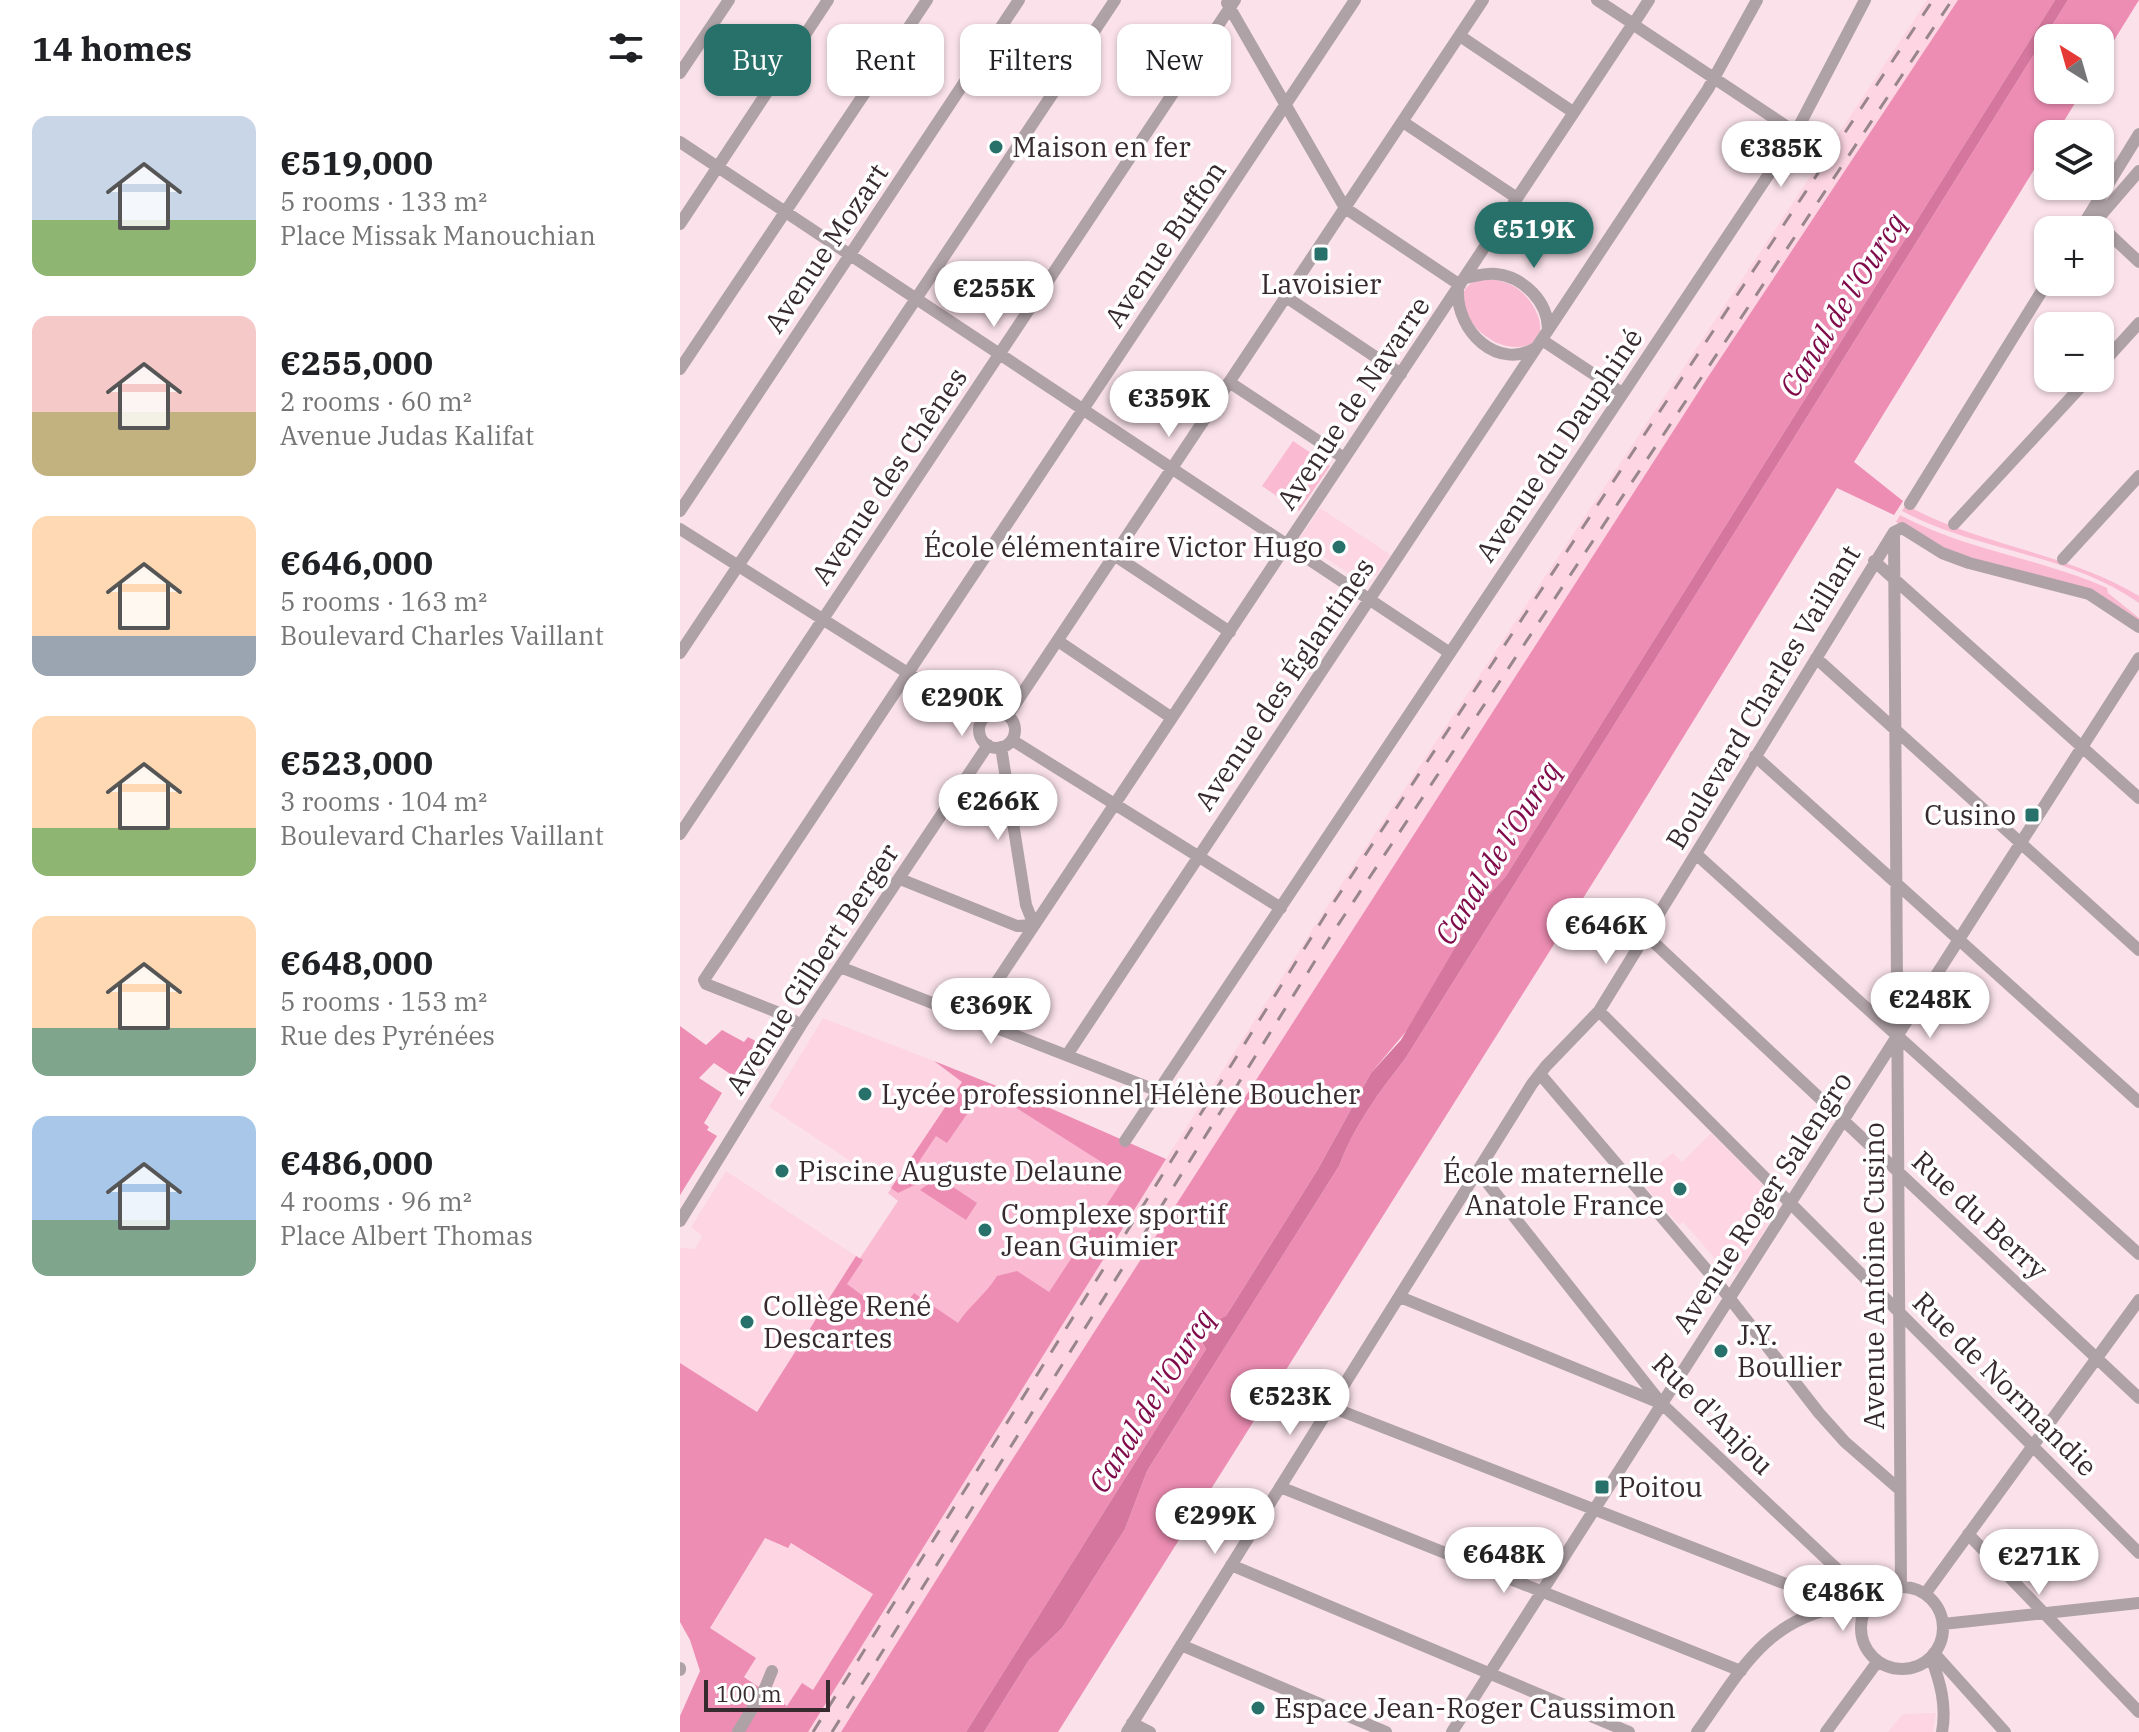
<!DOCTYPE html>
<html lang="en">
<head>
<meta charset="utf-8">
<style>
  body { margin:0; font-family:"IBM Plex Serif",serif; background:#f2f2f2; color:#202124; height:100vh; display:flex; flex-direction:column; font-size:30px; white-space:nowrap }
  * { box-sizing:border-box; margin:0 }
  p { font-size:26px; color:#757577 }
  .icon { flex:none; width:44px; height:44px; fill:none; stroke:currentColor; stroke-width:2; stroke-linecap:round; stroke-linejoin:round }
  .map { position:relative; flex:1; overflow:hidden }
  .drawer { display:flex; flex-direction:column; background:#fff; width:680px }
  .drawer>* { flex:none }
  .guide { position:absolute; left:24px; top:24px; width:760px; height:72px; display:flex; gap:16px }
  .needle { width:52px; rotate:323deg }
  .fabs { position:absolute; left:1354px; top:24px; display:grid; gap:16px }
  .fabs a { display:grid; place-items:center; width:80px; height:80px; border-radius:16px; background:#fff; box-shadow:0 2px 6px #0004; font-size:40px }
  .scale { position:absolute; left:24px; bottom:20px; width:126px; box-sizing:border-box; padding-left:8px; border:4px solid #362a2e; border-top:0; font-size:22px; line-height:28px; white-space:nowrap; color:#362a2e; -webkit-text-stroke:6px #fff; paint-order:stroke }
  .price { position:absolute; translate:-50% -68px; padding:0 18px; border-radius:28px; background:#fff; color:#222; font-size:26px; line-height:52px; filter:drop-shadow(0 2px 4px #0008) }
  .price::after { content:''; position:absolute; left:50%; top:48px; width:24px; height:18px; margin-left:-12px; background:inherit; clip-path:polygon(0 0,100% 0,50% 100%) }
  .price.current { background:#28716a; color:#fff }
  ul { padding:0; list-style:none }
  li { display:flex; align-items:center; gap:24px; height:200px; padding:0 32px }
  li span { display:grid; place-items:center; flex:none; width:224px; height:160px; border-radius:16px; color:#555 }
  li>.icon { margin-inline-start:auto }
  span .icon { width:96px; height:96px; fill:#fffc; stroke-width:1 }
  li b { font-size:34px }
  h2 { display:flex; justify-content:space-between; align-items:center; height:96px; padding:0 32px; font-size:34px }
  .chip { padding:0 28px; border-radius:16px; background:#fff; box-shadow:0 2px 6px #0004; font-size:28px; line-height:72px }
  .chip.current { background:#28716a; color:#fff }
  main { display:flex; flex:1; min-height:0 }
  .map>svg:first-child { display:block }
  .built { fill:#fdd5e3 }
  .green { fill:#fabbd2 }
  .forest { fill:#ed8db3; fill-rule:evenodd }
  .water { fill:#d4769d }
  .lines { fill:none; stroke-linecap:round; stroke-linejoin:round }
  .minor { stroke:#afa2a6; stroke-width:12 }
  .rail { stroke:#98868c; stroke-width:3; stroke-dasharray:14 14; stroke-linecap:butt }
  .poi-dot { fill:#28716a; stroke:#fff; stroke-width:3 }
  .labels { text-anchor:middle; stroke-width:7; stroke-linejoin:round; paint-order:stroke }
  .poi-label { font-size:28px; fill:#362a2e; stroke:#fff; text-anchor:start }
  .street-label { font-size:28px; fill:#362a2e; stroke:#fff }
  .water-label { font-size:30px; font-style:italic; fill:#7f0a4a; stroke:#fff }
</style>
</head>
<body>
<main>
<section class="drawer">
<h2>14 homes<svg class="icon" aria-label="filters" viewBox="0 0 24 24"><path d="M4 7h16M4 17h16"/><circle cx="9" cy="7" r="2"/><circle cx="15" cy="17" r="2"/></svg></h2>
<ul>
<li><span style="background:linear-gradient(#c9d6e8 65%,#8fb573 0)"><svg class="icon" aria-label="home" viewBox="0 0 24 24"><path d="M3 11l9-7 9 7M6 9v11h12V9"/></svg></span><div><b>€519,000</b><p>5 rooms · 133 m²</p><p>Place Missak Manouchian</p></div></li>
<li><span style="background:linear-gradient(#f6c9c9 60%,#c2b280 0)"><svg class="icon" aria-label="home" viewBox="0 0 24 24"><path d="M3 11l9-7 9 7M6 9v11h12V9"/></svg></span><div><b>€255,000</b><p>2 rooms · 60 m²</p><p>Avenue Judas Kalifat</p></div></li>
<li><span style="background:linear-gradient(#ffd9b3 75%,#9aa5b1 0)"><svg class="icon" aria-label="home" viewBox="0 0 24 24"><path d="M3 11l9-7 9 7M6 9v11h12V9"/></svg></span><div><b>€646,000</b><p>5 rooms · 163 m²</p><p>Boulevard Charles Vaillant</p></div></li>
<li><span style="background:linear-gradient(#ffd9b3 70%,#8fb573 0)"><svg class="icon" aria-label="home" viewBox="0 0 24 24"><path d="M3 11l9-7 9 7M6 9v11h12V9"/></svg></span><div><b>€523,000</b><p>3 rooms · 104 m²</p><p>Boulevard Charles Vaillant</p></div></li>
<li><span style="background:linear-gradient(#ffd9b3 70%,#7fa58c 0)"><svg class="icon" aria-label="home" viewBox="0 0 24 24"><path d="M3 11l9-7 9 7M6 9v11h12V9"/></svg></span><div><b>€648,000</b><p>5 rooms · 153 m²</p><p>Rue des Pyrénées</p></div></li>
<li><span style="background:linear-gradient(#a9c7e8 65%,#7fa58c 0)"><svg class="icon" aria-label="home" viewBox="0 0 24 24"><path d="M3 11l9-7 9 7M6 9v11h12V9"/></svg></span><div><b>€486,000</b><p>4 rooms · 96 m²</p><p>Place Albert Thomas</p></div></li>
</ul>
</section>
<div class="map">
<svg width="1459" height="1732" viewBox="0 0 1459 1732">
  <rect width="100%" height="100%" fill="#fbe2ea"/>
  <path class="built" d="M1247 0H1278L1026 380 312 1491 161 1732H128L486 1159 664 880Z
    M640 508 711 555 696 576 692 575 685 584 630 548 627 551 618 546 617 542Z
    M143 1018 254 1061 282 1082 211 1188 89 1107Z
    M1031 1133 1086 1188 1081 1193 1097 1211 1059 1271 1054 1274 1045 1270 1003 1222 999 1225 959 1179 993 1153 1002 1162Z
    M46 1171 176 1256 76 1413 0 1363V1248L15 1249 22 1236 11 1227Z
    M85 1538 107 1548 111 1543 119 1546 138 1561 193 1594 133 1690 107 1706 64 1676 76 1658 30 1628Z
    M1256 1713 1253 1732H1208L1223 1714Z"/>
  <path class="green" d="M805 278C816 280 825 281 835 287 858 301 878 347 835 347 798 347 755 288 805 278Z
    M613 441 650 466 619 511 582 486Z
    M1226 505C1299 546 1387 552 1459 596V603C1390 554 1297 551 1222 511Z
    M1220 515C1285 550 1360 558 1427 588L1428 593 1459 618V623L1417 594 1276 554 1216 522Z
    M282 1082 305 1088 446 1177 365 1298 286 1332 219 1321 164 1282 218 1201 208 1193Z"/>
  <path class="forest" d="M1278 0H1375L826 876 800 905 729 1028 691 1073 638 1169 546 1316 522 1342 526 1349 286 1732H161L312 1491 1026 380Z
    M1388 0H1459L1420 63V38H1368V90H1403L1376 134H1368V147L1174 462 1223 501 1214 515 1157 488 946 830 378 1732H304L349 1660 382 1628 445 1529 467 1471 659 1166C674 1126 699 1092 725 1059Z
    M0 1026 26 1045 42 1030 64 1042 68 1037 89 1048 68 1086 34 1063 19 1078 42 1093 24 1123 29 1127 27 1130 37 1136 0 1195Z
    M254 1061 347 1098 486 1159 128 1732H0V1716L20 1671 10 1640 0 1622V1363L77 1412 176 1256 183 1260 167 1284 215 1319 234 1293 278 1323C290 1305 306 1294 317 1276L337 1271 369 1292 445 1177 305 1088 267 1143 256 1136 238 1163 245 1168V1180L218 1193 211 1188 282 1082ZM85 1538 108 1548 111 1543 193 1594 133 1690 122 1683 107 1706 64 1677 76 1658 30 1628Z
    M258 1177 297 1203 286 1220 240 1190Z"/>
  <path class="water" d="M1375 0H1388L725 1059C699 1092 674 1126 659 1166L467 1471 445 1529 382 1628 349 1660 304 1732H286L526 1349 520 1338 522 1330 546 1316 638 1169 691 1073 721 1040 800 905 826 876Z"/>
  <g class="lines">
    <path class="minor" d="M917 0 949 21
      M547 3 665 208 780 285
      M956 20 969 0
      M957 27 1115 132
      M780 36 893 112
      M0 73 49 0
      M723 122 837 198
      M0 142 770 653
      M1409 215H1421L1459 171
      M1409 215 1459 262
      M0 224 148 0
      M1400 230 1459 134
      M785 278C796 276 805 273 816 274 844 277 868 302 868 329
      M778 290C776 331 818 372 857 347
      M606 297 721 374
      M862 340 942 393
      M1420 366 1459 323
      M0 369 247 0
      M549 382 664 458
      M1230 504 1368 281
      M0 511 339 0
      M1274 524 1409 378
      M0 529 302 720
      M1214 532 1221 1587
      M1214 532 1222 528 1262 553 1289 563 1409 594 1459 627
      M434 555 550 632
      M1383 559 1459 476
      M1194 561 1459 798
      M378 641 492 718
      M0 653 435 0
      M1136 658 1459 950
      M299 730a18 18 0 1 1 36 0a18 18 0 1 1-36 0Z
      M328 715 803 0
      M332 740 601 908
      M1075 756 1459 1102
      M0 834 555 0
      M1016 854 1459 1254
      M220 879 337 926 354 925 346 905 321 747
      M967 936 1459 1398
      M160 967 478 1091
      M919 1011 1459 1553
      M292 1019 950 28
      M121 1025 102 1014 26 984 24 980 675 0
      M387 1055 1028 89 1077 0
      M860 1074 1037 1282 1139 1413 1165 1442 1219 1489
      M445 1141 1091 171 1118 128 1185 0
      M798 1171 981 1403 1191 1601
      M0 1221 121 1025 308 745
      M720 1297 980 1403
      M651 1407 1183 1614
      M600 1487 1061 1671
      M1288 1534 1459 1712
      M551 1565 949 1732
      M1181 1628a41 41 0 1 1 82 0a41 41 0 1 1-82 0Z
      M1245 1594 1459 1300
      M1263 1624 1459 1603
      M501 1645 706 1732
      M1254 1653 1325 1732
      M1251 1657C1260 1682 1267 1705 1262 1732
      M0 1668V1670
      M452 1723 470 1732
      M58 1732 85 1688 92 1671
      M447 1732 852 1084 866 1066 919 1011 1214 532
      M772 1732 1459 658
      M1017 1732C1059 1674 1084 1620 1160 1607
      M1146 1732 1198 1661"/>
    <path class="rail" d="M133 1732 646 914 1253 0
      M152 1732 650 937 1272 0"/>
  </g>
  <g class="poi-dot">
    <circle cx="316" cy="147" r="8"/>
    <rect x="633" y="246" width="16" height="16" rx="4"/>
    <circle cx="659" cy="547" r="8"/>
    <rect x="1344" y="807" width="16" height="16" rx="4"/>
    <circle cx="185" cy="1094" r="8"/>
    <circle cx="102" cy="1171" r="8"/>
    <circle cx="1000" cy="1189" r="8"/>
    <circle cx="305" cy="1230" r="8"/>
    <circle cx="67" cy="1322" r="8"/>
    <circle cx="1041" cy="1351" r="8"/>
    <rect x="914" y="1479" width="16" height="16" rx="4"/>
    <circle cx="578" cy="1708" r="8"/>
  </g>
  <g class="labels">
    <g class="poi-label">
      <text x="332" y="157">Maison en fer</text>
      <text x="641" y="294" text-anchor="middle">Lavoisier</text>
      <text x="643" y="557" text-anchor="end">École élémentaire Victor Hugo</text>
      <text x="1336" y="825" text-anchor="end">Cusino</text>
      <text x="201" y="1104">Lycée professionnel Hélène Boucher</text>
      <text x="118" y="1181">Piscine Auguste Delaune</text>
      <text x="984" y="1183" text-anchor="end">École maternelle<tspan x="984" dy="32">Anatole France</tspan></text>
      <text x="321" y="1224">Complexe sportif<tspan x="321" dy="32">Jean Guimier</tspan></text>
      <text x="83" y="1316">Collège René<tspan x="83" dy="32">Descartes</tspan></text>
      <text x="1057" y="1345">J.Y.<tspan x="1057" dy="32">Boullier</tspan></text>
      <text x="938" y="1497">Poitou</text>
      <text x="594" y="1718">Espace Jean-Roger Caussimon</text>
    </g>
    <g class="street-label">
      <text transform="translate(485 244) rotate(-56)" y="10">Avenue Buffon</text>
      <text transform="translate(146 248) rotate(-56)" y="10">Avenue Mozart</text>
      <text transform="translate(673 403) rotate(-56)" y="10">Avenue de Navarre</text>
      <text transform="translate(879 445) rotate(-56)" y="10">Avenue du Dauphiné</text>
      <text transform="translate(209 476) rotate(-56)" y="10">Avenue des Chênes</text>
      <text transform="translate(604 684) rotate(-56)" y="10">Avenue des Églantines</text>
      <text transform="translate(1083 697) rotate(-59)" y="10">Boulevard Charles Vaillant</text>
      <text transform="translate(132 969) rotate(-57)" y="10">Avenue Gilbert Berger</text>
      <text transform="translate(1082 1202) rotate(-57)" y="10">Avenue Roger Salengro</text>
      <text transform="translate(1300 1215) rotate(43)" y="10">Rue du Berry</text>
      <text transform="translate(1194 1276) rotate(-90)" y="10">Avenue Antoine Cusino</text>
      <text transform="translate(1325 1384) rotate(45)" y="10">Rue de Normandie</text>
      <text transform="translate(1033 1414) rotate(45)" y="10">Rue d'Anjou</text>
    </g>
    <g class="water-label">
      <text transform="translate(1163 305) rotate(-58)" y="10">Canal de l'Ourcq</text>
      <text transform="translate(818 853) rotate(-58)" y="10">Canal de l'Ourcq</text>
      <text transform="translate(472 1401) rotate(-58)" y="10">Canal de l'Ourcq</text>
    </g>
  </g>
</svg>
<div class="fabs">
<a><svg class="needle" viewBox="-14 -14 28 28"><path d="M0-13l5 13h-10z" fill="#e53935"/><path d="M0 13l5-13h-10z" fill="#757577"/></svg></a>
<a><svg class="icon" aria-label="layers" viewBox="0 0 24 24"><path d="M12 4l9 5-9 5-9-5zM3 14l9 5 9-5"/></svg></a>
<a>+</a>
<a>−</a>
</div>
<div class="scale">100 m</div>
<b class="price" style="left:1101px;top:189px">€385K</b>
<b class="price current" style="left:854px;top:270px">€519K</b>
<b class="price" style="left:314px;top:329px">€255K</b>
<b class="price" style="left:489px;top:439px">€359K</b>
<b class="price" style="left:282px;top:738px">€290K</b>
<b class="price" style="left:318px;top:842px">€266K</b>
<b class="price" style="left:926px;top:966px">€646K</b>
<b class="price" style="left:1250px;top:1040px">€248K</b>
<b class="price" style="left:311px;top:1046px">€369K</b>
<b class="price" style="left:610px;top:1437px">€523K</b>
<b class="price" style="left:535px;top:1556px">€299K</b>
<b class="price" style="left:824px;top:1595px">€648K</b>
<b class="price" style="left:1359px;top:1597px">€271K</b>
<b class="price" style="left:1163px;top:1633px">€486K</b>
<div class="guide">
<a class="chip current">Buy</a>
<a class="chip">Rent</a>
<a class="chip">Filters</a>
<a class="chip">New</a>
</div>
</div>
</main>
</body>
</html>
